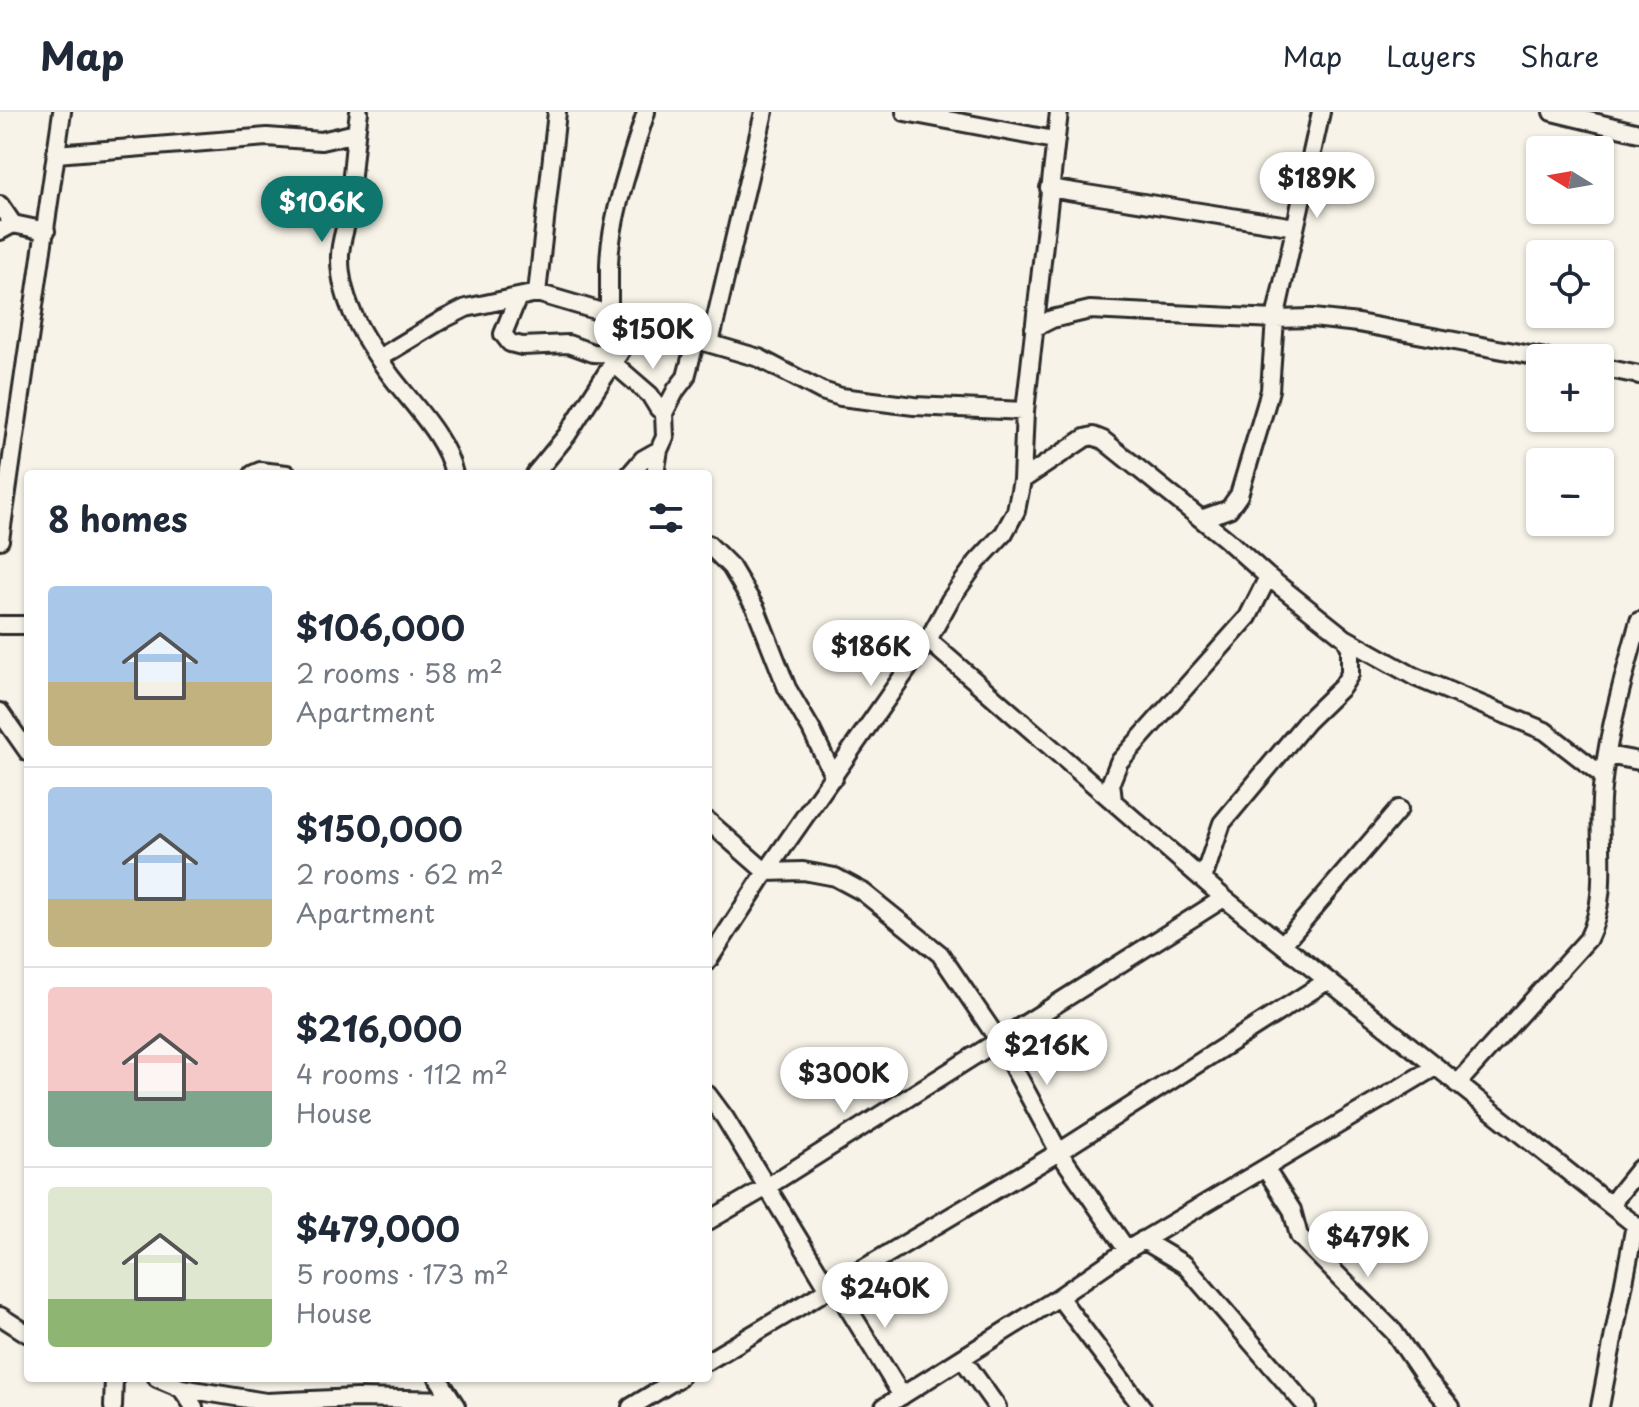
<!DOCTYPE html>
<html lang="en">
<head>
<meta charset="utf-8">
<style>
  body { margin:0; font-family:"Playpen Sans",sans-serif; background:#f2f2f3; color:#1f2937; height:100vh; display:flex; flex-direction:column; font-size:30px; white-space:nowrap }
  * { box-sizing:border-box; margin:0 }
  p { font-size:26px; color:#747a83 }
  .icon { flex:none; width:44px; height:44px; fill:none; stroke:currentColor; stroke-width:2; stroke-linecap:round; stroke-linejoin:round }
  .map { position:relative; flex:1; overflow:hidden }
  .drawer { position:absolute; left:24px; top:358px; width:688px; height:912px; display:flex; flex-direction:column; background:#fff; border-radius:8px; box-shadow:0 2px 6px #0004 }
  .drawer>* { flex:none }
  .needle { width:52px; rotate:281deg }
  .controls { position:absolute; left:1526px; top:24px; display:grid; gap:16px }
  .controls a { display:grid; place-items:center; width:88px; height:88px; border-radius:8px; background:#fff; box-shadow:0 2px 6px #0004; font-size:40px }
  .price { position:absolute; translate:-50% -68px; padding:0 18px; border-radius:28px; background:#fff; color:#222; font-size:26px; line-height:52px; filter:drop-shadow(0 2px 4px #0008) }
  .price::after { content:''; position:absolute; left:50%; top:48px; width:24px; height:18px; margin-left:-12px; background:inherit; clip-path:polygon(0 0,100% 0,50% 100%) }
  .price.current { background:#0f766e; color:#fff }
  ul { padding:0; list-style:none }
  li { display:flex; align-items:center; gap:24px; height:200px; padding:0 24px }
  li+li { border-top:2px solid #e0e1e3 }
  li span { display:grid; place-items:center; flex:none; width:224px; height:160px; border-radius:8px; color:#555 }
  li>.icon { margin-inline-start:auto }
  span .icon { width:96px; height:96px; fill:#fffc; stroke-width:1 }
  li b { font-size:34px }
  h2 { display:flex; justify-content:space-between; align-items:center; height:96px; padding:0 24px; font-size:34px }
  header { display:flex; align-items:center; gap:48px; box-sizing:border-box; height:112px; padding:0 40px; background:#fff; border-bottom:2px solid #e0e1e3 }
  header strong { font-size:38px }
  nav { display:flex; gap:44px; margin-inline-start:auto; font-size:28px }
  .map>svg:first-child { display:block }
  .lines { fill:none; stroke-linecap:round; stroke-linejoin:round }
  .minor-casing { stroke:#2b2b2b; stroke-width:22 }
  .minor { stroke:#f7f3e8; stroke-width:16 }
</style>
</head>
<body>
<header>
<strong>Map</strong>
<nav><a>Map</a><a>Layers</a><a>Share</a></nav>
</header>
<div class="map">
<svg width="1639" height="1295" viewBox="0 0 1639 1295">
  <rect width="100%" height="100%" fill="#f7f3e8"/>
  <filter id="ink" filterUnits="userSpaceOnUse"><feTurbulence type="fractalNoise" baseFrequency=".0125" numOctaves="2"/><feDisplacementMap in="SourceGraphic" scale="16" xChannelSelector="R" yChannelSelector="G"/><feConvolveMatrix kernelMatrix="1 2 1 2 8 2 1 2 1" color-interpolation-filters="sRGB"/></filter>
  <g filter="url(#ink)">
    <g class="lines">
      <g class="minor-casing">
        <path id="minor" d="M359 0C354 33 352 65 349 98 347 114 339 131 340 147 340 190 366 230 391 264 413 293 446 325 454 362
          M905 0 1054 28
          M1552 0 1639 21
          M56 42 267 25 321 29 356 21
          M1049 76 1295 115
          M0 93 13 112
          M0 119 13 112 46 119
          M537 181 557 0
          M518 185 503 222 510 231 522 234 568 232 593 241 619 242
          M609 203C609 186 609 170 609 153 610 106 632 45 646 0
          M1034 216 1052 207 1090 198 1275 207 1313 206 1358 211 1546 246
          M710 231 764 0
          M379 246 442 208 466 196 537 181 759 246 822 279 841 285 914 294 1025 299
          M613 251 650 283 658 296 664 301
          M1600 255 1639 263
          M253 362 260 359 287 362
          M535 362 567 323 638 212
          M630 362 643 347 659 338
          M655 362 659 338 665 325 664 301 676 278 686 265 696 227
          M1022 368 1085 326 1093 324 1103 328 1226 427 1266 463 1267 467 1248 505 1119 650 1111 670 1113 689
          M1201 407 1229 397 1239 383 1266 293 1270 278 1275 207 1321 0
          M0 428 62 0
          M708 432 731 455 756 497 787 576 811 617 834 665
          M0 513H28
          M1345 526 1415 565 1545 619 1603 664
          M928 528 1224 786 1639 1116
          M0 600 28 640
          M1607 643 1639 649
          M708 709 766 760 803 759 835 765 863 780 940 842 999 929 1059 1040 1127 1138
          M1203 767 1222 711 1307 609 1342 575 1350 562V535L1345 526 1266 463
          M1283 832 1399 697
          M708 849 766 760 928 528 950 488 977 450 1004 421 1016 399 1022 368 1025 299 1059 0
          M1457 972 1588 827C1611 781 1596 725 1602 676 1608 619 1624 564 1639 509
          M708 983 725 1006 829 1177
          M1265 1056 1292 1098 1299 1124 1394 1220 1424 1264 1451 1295
          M1610 1093 1639 1057
          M708 1109 765 1076 1224 786
          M1143 1128 1185 1153 1307 1295
          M834 1173 902 1284
          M1059 1185 1142 1295
          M0 1204 28 1222
          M962 1246 997 1295
          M708 1249 1059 1040 1327 869
          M157 1266 181 1276 194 1295
          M438 1266 456 1294
          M181 1276 266 1290 357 1286 452 1288
          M113 1295 114 1266
          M631 1295 679 1266
          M884 1295 1059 1185 1127 1138 1435 955
          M1600 1295 1635 1113"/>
      </g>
      <use href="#minor" class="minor"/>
    </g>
  </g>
</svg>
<div class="controls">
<a><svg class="needle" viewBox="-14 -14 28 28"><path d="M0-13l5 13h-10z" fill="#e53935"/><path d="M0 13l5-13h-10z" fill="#747a83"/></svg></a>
<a><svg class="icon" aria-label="locate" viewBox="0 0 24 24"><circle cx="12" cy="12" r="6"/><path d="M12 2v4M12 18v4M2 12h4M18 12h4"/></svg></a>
<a>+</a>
<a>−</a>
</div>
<b class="price" style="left:1317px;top:108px">$189K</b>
<b class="price current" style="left:322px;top:132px">$106K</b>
<b class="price" style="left:653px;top:259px">$150K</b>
<b class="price" style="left:871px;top:576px">$186K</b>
<b class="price" style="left:1047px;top:975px">$216K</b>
<b class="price" style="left:844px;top:1003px">$300K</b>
<b class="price" style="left:1368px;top:1167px">$479K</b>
<b class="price" style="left:885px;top:1218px">$240K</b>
<section class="drawer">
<h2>8 homes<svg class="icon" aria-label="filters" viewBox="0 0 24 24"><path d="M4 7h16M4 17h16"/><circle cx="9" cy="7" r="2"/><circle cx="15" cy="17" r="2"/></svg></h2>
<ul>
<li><span style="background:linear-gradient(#a9c7e8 60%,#c2b280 0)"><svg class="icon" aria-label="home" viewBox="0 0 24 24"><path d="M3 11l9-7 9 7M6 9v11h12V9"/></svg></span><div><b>$106,000</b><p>2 rooms · 58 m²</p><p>Apartment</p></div></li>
<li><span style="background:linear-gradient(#a9c7e8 70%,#c2b280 0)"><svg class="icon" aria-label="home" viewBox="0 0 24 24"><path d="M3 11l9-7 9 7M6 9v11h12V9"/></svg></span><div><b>$150,000</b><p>2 rooms · 62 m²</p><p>Apartment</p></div></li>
<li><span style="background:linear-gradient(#f6c9c9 65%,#7fa58c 0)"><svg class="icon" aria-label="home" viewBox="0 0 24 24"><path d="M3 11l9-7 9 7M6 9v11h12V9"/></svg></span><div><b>$216,000</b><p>4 rooms · 112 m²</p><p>House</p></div></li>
<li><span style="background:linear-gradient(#dfe7d0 70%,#8fb573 0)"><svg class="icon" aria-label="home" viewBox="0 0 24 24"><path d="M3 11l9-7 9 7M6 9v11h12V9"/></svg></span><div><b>$479,000</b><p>5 rooms · 173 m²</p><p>House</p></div></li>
</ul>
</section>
</div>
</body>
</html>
